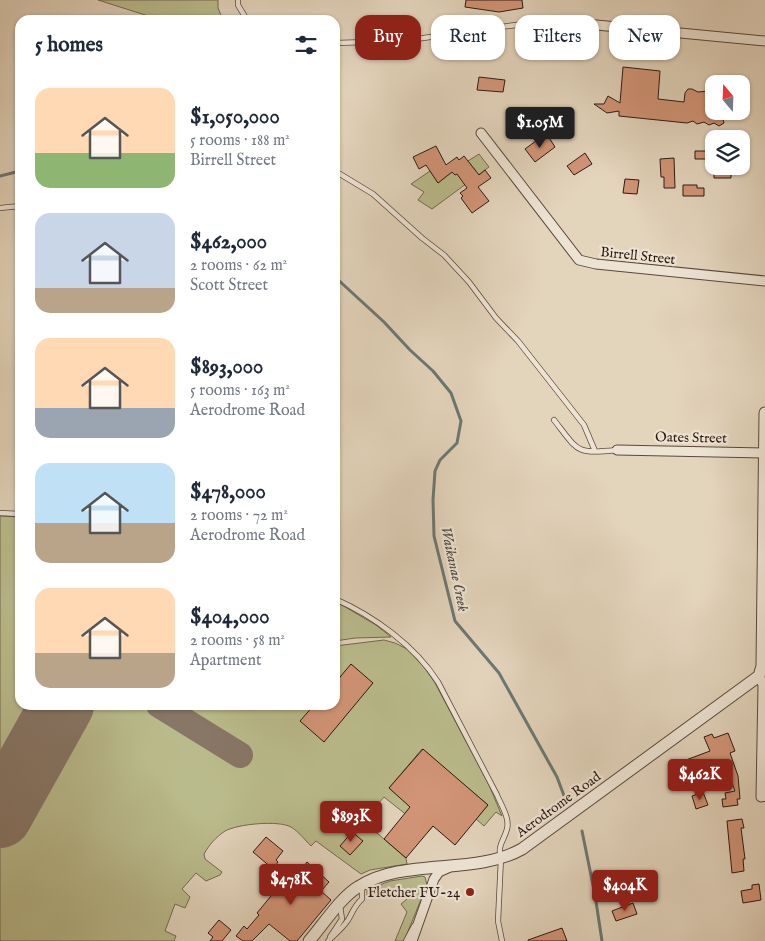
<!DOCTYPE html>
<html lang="en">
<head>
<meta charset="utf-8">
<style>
  body { margin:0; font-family:"IM FELL English",serif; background:#f6f6f7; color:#1f2937; height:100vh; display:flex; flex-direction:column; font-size:19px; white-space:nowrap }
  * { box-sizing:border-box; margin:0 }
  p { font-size:16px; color:#747a83 }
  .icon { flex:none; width:28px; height:28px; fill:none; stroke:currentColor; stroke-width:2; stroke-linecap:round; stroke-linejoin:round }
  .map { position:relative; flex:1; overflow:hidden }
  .drawer { position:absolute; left:15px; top:15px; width:325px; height:695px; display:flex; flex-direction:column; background:#fff; border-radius:15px; box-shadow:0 1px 4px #0004 }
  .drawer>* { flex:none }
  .banner { position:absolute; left:355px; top:15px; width:335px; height:45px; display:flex; gap:10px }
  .needle { width:32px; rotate:341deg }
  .tools { position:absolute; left:705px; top:75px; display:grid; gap:10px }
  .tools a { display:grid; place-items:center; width:45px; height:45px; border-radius:10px; background:#fff; box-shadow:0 1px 4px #0004; font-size:25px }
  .price { position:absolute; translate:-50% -42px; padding:0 11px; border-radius:5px; background:#8f2418; color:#fff; font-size:16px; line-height:32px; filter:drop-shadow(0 1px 2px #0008) }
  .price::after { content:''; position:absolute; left:50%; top:30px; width:15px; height:11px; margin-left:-8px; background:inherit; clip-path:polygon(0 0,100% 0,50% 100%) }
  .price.current { background:#222; color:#fff }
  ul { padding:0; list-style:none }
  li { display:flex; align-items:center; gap:15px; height:125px; padding:0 20px }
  li span { display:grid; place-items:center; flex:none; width:140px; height:100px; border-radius:15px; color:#555 }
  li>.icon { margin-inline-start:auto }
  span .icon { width:60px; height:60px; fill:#fffc; stroke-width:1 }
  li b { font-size:21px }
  h2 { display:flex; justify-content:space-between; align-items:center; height:60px; padding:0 20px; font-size:21px }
  .pill { padding:0 18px; border-radius:15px; background:#fff; box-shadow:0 1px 4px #0004; font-size:18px; line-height:45px }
  .pill.current { background:#8f2418; color:#fff }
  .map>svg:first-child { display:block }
  .green { fill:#babb8c; stroke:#736a4e }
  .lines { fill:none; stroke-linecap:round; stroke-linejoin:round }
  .stream { stroke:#6b7873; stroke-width:3 }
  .taxiway { stroke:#887666; stroke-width:26 }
  .runway { stroke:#887666; stroke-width:64 }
  .building { fill:#d29577; stroke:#2c1911 }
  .service-casing { stroke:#5a483c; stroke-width:6 }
  .minor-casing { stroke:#5a483c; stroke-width:11 }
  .tertiary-casing { stroke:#5a483c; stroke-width:13 }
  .service { stroke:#ede3d3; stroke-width:4.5 }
  .minor { stroke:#ede3d3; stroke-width:9 }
  .tertiary { stroke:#ede3d3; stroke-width:11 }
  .poi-dot { fill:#8f2418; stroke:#ede3d3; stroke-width:2 }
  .labels { text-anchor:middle; stroke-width:4.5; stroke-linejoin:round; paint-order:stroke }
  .street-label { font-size:14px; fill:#2c1911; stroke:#ede3d3 }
  .poi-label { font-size:14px; fill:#2c1911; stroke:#ede3d3; text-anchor:end }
  .water-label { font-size:15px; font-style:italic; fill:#4c4942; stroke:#ede3d3 }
</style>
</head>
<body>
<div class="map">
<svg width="765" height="941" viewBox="0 0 765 941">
  <rect width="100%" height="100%" fill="#e3d4bc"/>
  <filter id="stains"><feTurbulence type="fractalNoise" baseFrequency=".004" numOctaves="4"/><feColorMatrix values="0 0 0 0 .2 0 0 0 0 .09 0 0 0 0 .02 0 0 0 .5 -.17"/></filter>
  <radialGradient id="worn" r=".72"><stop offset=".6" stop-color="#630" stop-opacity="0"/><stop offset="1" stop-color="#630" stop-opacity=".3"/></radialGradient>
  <path class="green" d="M98 0H218V8L223 20H161Z
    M479 154 489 167 432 209 418 200 424 192 411 184 430 171 438 183 452 172 476 171 468 161Z
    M0 516 20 517V705H335V646L384 640 395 643 407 649 424 667 435 683 489 785 502 816 496 812 484 826 476 819 488 805 422 749 389 788 433 826 428 832 384 797 374 808 367 803 366 804 363 802 360 805 368 815 363 821 406 858 407 864 370 870 361 874 316 841 311 846C305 840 298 831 291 827 278 820 238 824 225 831 216 837 209 845 204 854L205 859 222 872 220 875 206 881 196 873 182 889 190 897 185 908 175 904 165 931 176 936 174 941H0Z
    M335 601 376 625 391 637 355 638 335 641Z
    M422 876 425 877 427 885 404 941H395L407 912 401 904 407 899 379 889 367 897V890L390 881Z"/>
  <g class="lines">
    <path class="stream" d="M0 176 20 171
      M335 277 384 322 410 350 433 371 451 393 461 421 457 443 440 460 435 471 433 500 434 536 455 621 499 673 557 777 566 801
      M582 831 595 895 602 941"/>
    <path class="taxiway" d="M159 705 240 755"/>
    <path class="runway" d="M0 816 62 705"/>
  </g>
  <path class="building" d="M466 0H522L523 8 499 12 465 7Z
    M623 67 660 71 658 99 684 102 685 93 688 89H692L698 92 709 91 712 94 710 104 714 111H725L722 116 724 123 719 126 714 123 709 125 704 122 697 124 693 121 687 123 619 116V111L607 113 594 104H604L608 96 620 103Z
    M479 77 505 80 503 92 477 90Z
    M548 136 555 147 535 162 525 149 540 138 542 141Z
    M436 146 446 165 457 157 459 160 464 156 479 175 485 170 491 178 478 187 489 201 472 213 461 198 463 196 460 193 467 188 457 174 455 175 452 172 438 183 426 165 419 169 413 157Z
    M695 151H714V159H695Z
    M585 153 592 164 574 175 567 166Z
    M674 158 675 188H664V177H661L660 159Z
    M714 166H731V178H714Z
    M625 179 639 180 637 194 623 193Z
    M683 185H697V188H704V196H683Z
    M351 664 373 683 324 742 300 721 314 705H335V683Z
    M728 733 735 751 730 753 738 776 740 799H737L738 805 723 807 722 799H726L725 793 735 791 725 765 701 775 709 784 701 790 693 782 695 780 686 760 710 751 704 737 712 734 714 738Z
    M423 749 488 805 455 845 433 826 406 858 384 839 410 807 389 788Z
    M703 792 708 805 696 809 692 796Z
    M742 819 744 828H741L745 859H743L744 871 732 873 727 821Z
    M352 832 363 841 350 855 340 846Z
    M266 837 283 851 276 860 278 862 273 869 253 852Z
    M307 862 329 882 321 891 331 900 297 941H290L269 924 252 941H243L236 936 244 926 247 929 259 915 257 913 285 879 293 872 297 875Z
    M759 884 761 900 743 903 741 891 752 889V885Z
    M633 903 637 914 616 921 612 911Z
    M219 920 231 930 222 941H210L213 937 208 933Z
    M562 928 567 941H528V940Z"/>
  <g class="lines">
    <g class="service-casing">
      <path id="service" d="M238 0V5L247 20
        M335 43 402 41 523 24 565 22
        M335 171 373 194 422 238 444 255 469 282 496 318 518 341 584 425 595 451
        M0 208 20 206
        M554 420C579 452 575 454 617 450
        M0 513 20 514
        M335 599C374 616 415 646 438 682L497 795C501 805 510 818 507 829 504 841 497 845 501 858L498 921 502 941
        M330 937 342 919 340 906
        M328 941C335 934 342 929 348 920 353 912 354 906 362 899V886
        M406 941 414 926"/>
    </g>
    <g class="minor-casing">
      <path id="minor" d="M565 22 765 41
        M481 133 579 260 596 264 765 281
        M617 450 765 453
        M759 676 763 685 761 797 765 796
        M412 941 434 879 439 872 448 868"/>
    </g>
    <g class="tertiary-casing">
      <path id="tertiary" d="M309 941C323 925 340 898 358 887 404 857 474 876 522 849L759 676 762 666 765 413"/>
    </g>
    <use href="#service" class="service"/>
    <use href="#minor" class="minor"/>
    <use href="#tertiary" class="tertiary"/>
  </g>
  <circle class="poi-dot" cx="470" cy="892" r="5"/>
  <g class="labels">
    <g class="street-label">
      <text transform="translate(638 255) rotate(6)" y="5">Birrell Street</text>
      <text transform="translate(691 437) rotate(1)" y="5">Oates Street</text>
      <text transform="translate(558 804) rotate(-36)" y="5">Aerodrome Road</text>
    </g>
    <g class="poi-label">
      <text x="460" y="897">Fletcher FU-24</text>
    </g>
    <g class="water-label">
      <text transform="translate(455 569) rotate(78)" y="5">Waikanae Creek</text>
    </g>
  </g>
  <rect width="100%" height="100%" filter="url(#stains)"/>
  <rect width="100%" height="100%" fill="url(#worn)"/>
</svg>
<div class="tools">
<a><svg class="needle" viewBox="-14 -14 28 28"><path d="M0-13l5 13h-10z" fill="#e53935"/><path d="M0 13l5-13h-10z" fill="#747a83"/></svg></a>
<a><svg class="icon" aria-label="layers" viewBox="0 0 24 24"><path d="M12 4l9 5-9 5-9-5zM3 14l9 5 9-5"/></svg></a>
</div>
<b class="price current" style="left:540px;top:149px">$1.05M</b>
<b class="price" style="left:700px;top:801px">$462K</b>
<b class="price" style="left:351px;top:843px">$893K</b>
<b class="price" style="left:291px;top:906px">$478K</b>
<b class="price" style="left:625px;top:912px">$404K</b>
<div class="banner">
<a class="pill current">Buy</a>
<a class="pill">Rent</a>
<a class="pill">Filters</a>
<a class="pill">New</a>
</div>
<section class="drawer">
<h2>5 homes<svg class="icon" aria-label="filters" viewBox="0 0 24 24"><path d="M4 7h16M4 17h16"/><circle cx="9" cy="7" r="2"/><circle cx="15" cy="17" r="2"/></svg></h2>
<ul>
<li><span style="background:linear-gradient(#ffd9b3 65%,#8fb573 0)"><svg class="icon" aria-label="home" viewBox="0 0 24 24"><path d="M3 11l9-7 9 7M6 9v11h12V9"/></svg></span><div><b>$1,050,000</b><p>5 rooms · 188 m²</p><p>Birrell Street</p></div></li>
<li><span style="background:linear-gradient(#c9d6e8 75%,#b9a48a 0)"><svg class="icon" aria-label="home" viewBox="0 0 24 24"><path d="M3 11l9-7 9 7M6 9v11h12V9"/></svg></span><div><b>$462,000</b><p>2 rooms · 62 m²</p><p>Scott Street</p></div></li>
<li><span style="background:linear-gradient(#ffd9b3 70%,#9aa5b1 0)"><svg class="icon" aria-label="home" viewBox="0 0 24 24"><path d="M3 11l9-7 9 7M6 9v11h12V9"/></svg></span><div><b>$893,000</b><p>5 rooms · 163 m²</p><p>Aerodrome Road</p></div></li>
<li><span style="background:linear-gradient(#bfe0f5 60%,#b9a48a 0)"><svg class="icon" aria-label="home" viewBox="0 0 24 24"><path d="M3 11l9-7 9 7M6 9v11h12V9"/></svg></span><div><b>$478,000</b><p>2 rooms · 72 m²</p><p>Aerodrome Road</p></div></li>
<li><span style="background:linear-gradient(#ffd9b3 65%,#b9a48a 0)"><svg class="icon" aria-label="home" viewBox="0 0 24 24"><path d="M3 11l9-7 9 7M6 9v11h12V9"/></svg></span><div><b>$404,000</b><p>2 rooms · 58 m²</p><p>Apartment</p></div></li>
</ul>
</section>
</div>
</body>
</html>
